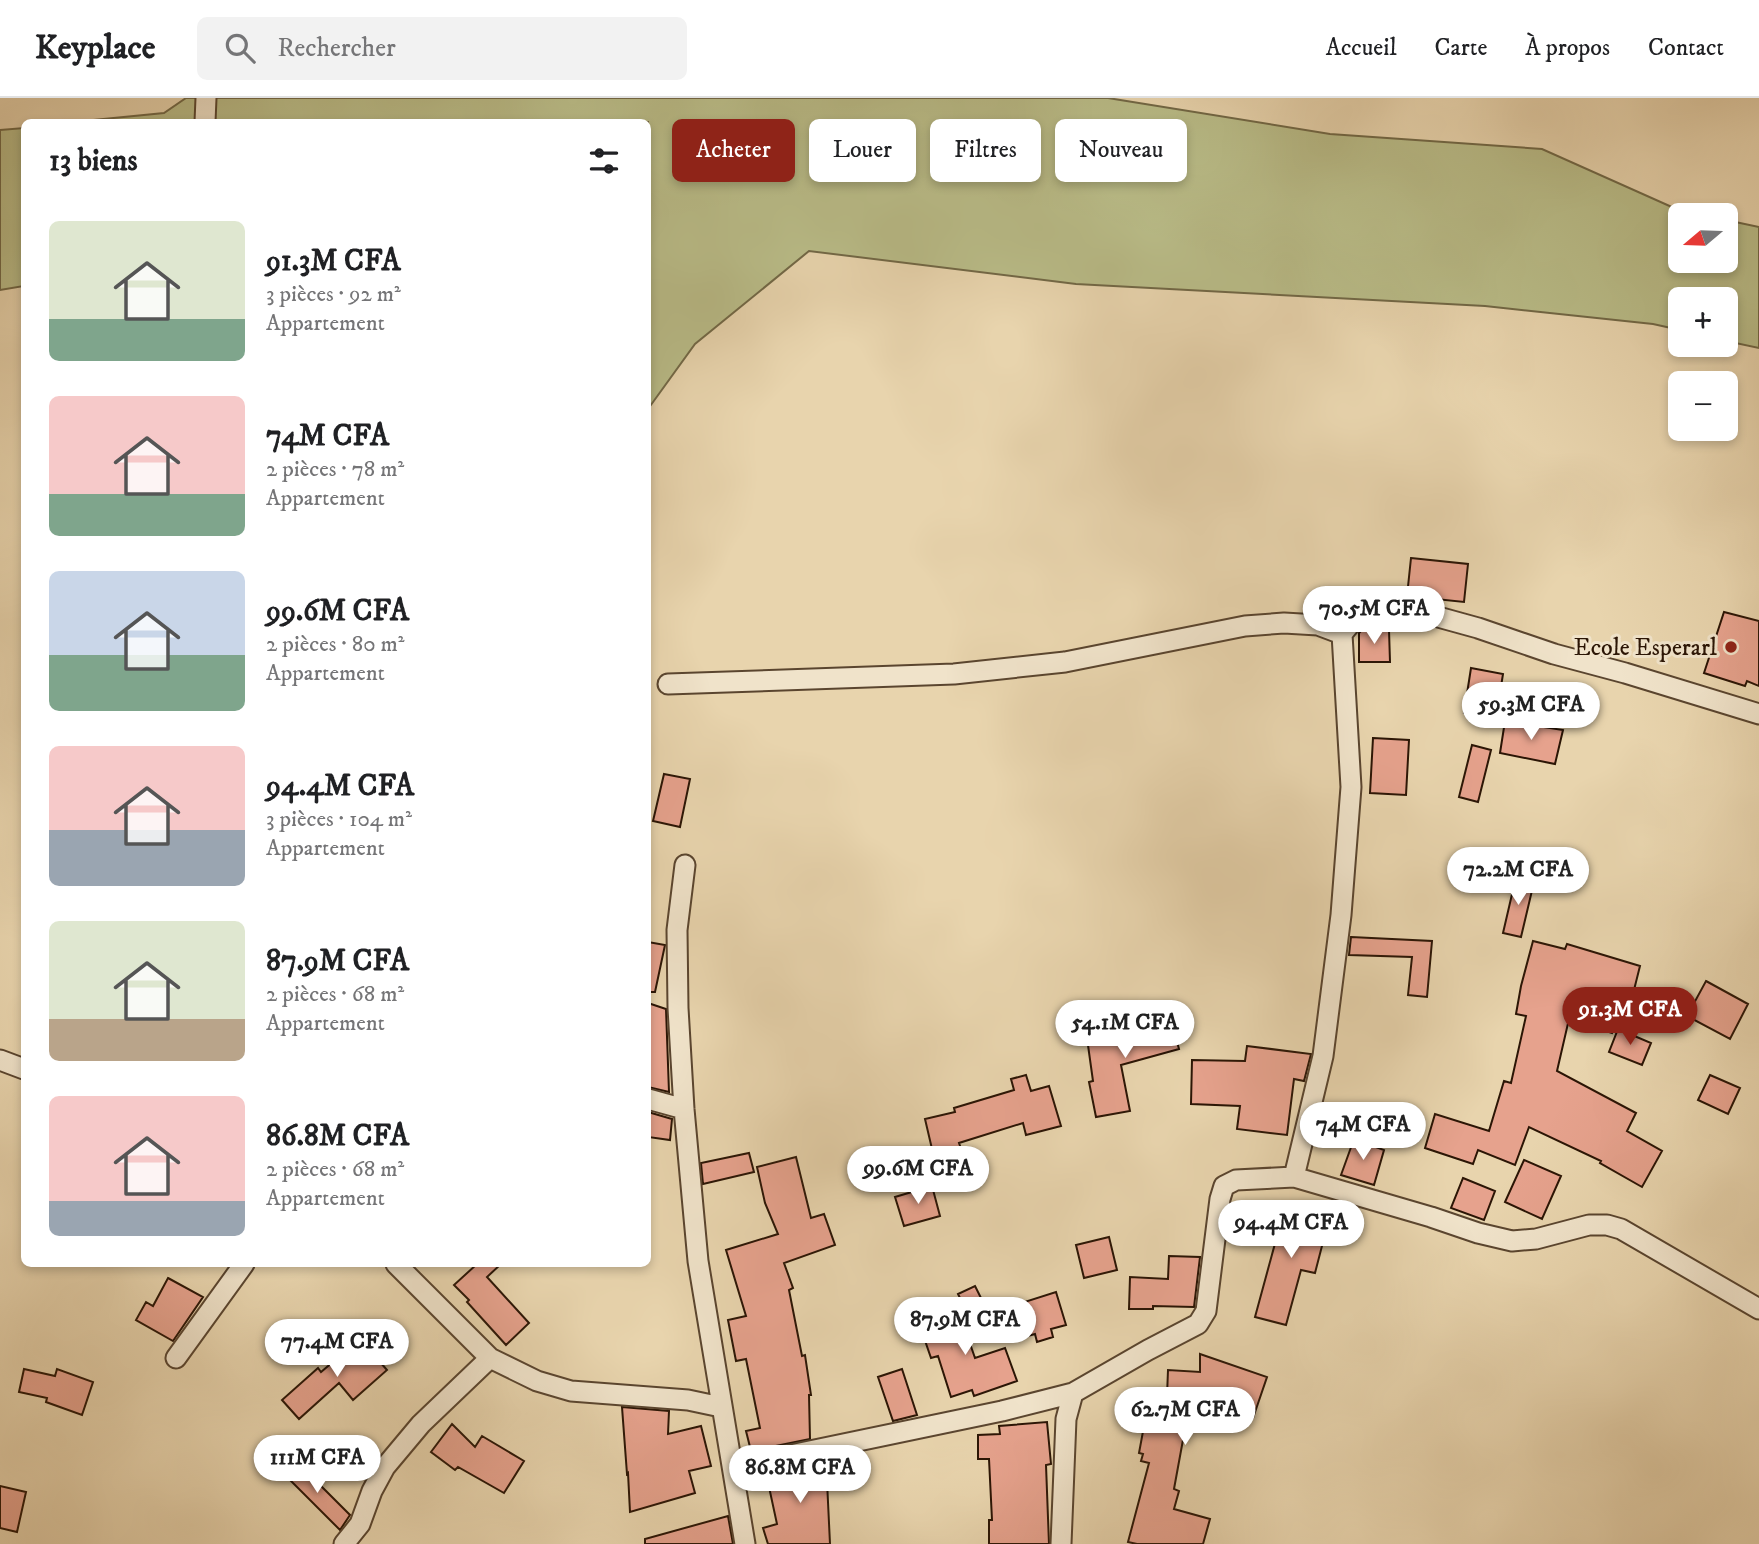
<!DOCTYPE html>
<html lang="fr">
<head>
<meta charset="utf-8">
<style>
  body { margin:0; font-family:"IM FELL DW Pica",serif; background:#f2f2f2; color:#202124; height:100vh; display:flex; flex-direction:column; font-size:26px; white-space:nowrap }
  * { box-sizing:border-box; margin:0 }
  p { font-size:23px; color:#757577 }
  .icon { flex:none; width:38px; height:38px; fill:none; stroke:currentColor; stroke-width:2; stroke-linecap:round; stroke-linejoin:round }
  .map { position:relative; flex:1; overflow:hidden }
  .panel { position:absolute; left:21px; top:21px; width:630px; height:1148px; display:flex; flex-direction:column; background:#fff; border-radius:10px; box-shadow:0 4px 10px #0003 }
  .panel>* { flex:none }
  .hud { position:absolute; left:672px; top:21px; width:665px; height:63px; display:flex; gap:14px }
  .needle { width:46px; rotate:251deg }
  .buttons { position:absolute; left:1668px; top:105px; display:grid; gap:14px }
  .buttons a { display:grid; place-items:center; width:70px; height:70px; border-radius:10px; background:#fff; box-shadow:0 4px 10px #0003; font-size:35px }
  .price { position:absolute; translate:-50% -60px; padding:0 16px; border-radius:24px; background:#fff; color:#222; font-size:23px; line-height:46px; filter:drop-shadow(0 2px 4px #0008) }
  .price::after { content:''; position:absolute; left:50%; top:42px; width:21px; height:16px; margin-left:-10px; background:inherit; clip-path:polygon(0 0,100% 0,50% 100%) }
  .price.current { background:#8f2418; color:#fff }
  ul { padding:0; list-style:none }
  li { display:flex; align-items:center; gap:21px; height:175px; padding:0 28px }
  li span { display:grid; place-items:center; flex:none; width:196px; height:140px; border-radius:10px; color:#555 }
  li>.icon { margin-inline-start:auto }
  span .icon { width:84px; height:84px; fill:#fffc; stroke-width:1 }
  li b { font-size:30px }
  h2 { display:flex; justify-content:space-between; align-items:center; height:84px; padding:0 28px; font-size:30px }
  .chip { padding:0 24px; border-radius:10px; background:#fff; box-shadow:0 4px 10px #0003; font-size:24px; line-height:63px }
  .chip.current { background:#8f2418; color:#fff }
  header { display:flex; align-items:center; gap:42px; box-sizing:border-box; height:98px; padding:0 35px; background:#fff; border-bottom:2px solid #e0e0e0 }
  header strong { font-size:33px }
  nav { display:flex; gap:38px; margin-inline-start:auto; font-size:24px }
  .search { width:490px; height:63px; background:#f2f2f2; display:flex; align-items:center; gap:18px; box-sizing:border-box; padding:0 24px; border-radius:10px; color:#757577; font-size:26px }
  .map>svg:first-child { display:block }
  .green { fill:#b9bc88; stroke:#726846; stroke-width:2 }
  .building { fill:#e6a28d; stroke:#2b1505; stroke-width:2 }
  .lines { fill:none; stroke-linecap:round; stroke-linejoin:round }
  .street-casing { stroke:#5a452f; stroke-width:23 }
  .street { stroke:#f0e3ca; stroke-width:19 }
  .poi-dot { fill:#8f2418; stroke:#f0e3ca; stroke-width:2.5 }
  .labels { text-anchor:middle; stroke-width:6; stroke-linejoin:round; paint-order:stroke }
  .poi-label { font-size:24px; fill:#2b1505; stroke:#f0e3ca; text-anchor:end }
</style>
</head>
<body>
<header>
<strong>Keyplace</strong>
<div class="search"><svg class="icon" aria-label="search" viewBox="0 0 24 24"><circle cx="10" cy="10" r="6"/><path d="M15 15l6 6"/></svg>Rechercher</div>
<nav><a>Accueil</a><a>Carte</a><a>À propos</a><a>Contact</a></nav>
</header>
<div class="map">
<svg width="1759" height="1446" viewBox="0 0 1759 1446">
  <rect width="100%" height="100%" fill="#e8d4ad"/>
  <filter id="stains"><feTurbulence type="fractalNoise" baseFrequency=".00286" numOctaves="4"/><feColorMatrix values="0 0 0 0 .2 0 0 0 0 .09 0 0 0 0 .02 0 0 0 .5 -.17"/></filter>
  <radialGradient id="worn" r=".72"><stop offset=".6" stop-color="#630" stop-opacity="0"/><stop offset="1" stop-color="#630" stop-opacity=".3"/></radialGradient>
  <path class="green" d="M186 0H1108L1330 36 1542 51 1674 110 1706 117H1680V163H1726V122L1759 129V250L1726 243V201H1680V232L1653 226 1485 208 1076 186 809 153 695 246 648 311V24H73L164 15Z
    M24 30V188L0 192V32Z"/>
  <path class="building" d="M1411 460 1468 466 1464 504 1407 498Z
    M1724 514 1759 523V588L1747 583 1745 588 1704 575Z
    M1389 532 1390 564H1359V535L1361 533Z
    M1471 570 1503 576 1496 620 1464 615Z
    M1505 623 1563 632 1555 666 1500 655Z
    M1373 640 1409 642 1406 697 1370 695Z
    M1472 647 1491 652 1478 704 1459 699Z
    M664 676 690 681 680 729 653 723Z
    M1516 779 1534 784 1521 839 1503 835Z
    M1351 839 1432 843 1427 899 1408 897 1412 859 1349 857Z
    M1533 843 1565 851 1567 846 1640 868 1632 900 1625 898 1612 935 1569 921 1557 973 1636 1015 1627 1033 1662 1053 1642 1089 1600 1065 1601 1063 1529 1029 1515 1067 1478 1052 1473 1066 1425 1050 1435 1016 1489 1033 1504 983 1511 985 1526 918 1516 916 1521 888Z
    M648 844 665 847 655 894H648Z
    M1706 883 1748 906 1730 941 1687 918Z
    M648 905 666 911 669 994 648 989Z
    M1169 915 1179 951 1121 967 1130 1013 1096 1019 1089 984 1093 983 1087 940 1125 934 1123 928Z
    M1618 931 1651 945 1642 967 1609 954Z
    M1247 948 1311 956 1304 983 1294 981 1287 1037 1237 1031 1240 1008 1191 1006 1192 962 1245 963Z
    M1026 977 1031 993 1049 988 1061 1028 1026 1037 1023 1025 959 1045 968 1071 939 1081 925 1021 955 1014 954 1010 1014 992 1011 981Z
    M1710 977 1740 990 1728 1016 1698 1002Z
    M648 1014 672 1021 670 1042 648 1039Z
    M1354 1041 1384 1052 1374 1087 1341 1077Z
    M749 1055 754 1074 703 1086 701 1065Z
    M796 1059 811 1120 824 1116 835 1147 784 1165 793 1190 789 1192 802 1258 805 1257 811 1297H809L810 1341 751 1353 746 1333 760 1330 746 1261 736 1263 728 1222 746 1218 726 1152 778 1136 765 1105 757 1069Z
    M1524 1062 1561 1078 1542 1121 1505 1104Z
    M1463 1080 1495 1093 1484 1122 1451 1110Z
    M932 1088 940 1118 904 1128 895 1099Z
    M1286 1105 1330 1117 1315 1175 1301 1172 1286 1227 1255 1219Z
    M1109 1139 1117 1172 1084 1180 1076 1147Z
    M1169 1158 1200 1159 1194 1209 1153 1208V1211H1129L1130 1179 1168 1181Z
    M477 1166H501L487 1179 529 1225 506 1247 467 1204 469 1202 454 1187Z
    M168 1180 203 1199 173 1243 136 1222 146 1204 153 1208Z
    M975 1188 982 1202 965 1210 958 1196Z
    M1056 1194 1066 1227 1051 1231 1053 1239 1037 1244 1035 1236 1024 1239 1015 1207Z
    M958 1211 975 1260 1005 1250 1017 1283 974 1298 972 1292 951 1299 938 1258 931 1260 919 1225Z
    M360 1241 387 1272 353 1302 339 1285 299 1321 282 1302 318 1270 321 1274Z
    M1200 1256 1267 1279 1253 1320 1224 1310 1189 1309 1174 1391 1179 1393 1174 1411 1210 1421 1203 1446H1137L1128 1444 1149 1365 1141 1363 1143 1356 1139 1355 1144 1328 1148 1329 1149 1320 1166 1324 1168 1272 1200 1274Z
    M24 1271 55 1278 57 1271 93 1284 82 1317 46 1304 47 1300 19 1294Z
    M902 1271 917 1317 893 1323 878 1279Z
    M622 1309 669 1313 668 1336 701 1328 711 1368 689 1373 695 1395 630 1414 628 1375 627 1376Z
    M1047 1324 1051 1366 1046 1367 1049 1446H989V1422H992L989 1361H978V1337L1000 1336 999 1328Z
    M452 1326 475 1349 482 1338 524 1363 504 1395 458 1369 455 1372 431 1354Z
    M295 1362 350 1417 340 1432 283 1375Z
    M826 1362 830 1446H768L763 1430 777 1426 766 1375Z
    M0 1388 26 1394 17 1434 0 1430Z
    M728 1418 733 1446H645V1441Z"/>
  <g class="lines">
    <g class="street-casing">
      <path id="street" d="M205 24 206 0
        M668 586 954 576 1065 564 1245 528 1284 525 1318 527 1342 536
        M685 767 677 832 678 910 684 1011 698 1163 745 1446
        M0 962 24 971
        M648 1001 684 1011
        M1294 1079 1323 958 1341 817 1351 689 1342 536 1357 518 1420 514 1478 530 1554 556 1625 575 1759 616
        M396 1166 490 1260
        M176 1260 244 1166
        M733 1369 1002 1313 1073 1295
        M344 1446 360 1426 372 1393 385 1369 421 1326 490 1260 537 1283 571 1293 688 1302 721 1309
        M1061 1446 1066 1321 1073 1295 1148 1252 1198 1226 1206 1213 1220 1101 1224 1088 1236 1082 1294 1079 1431 1119 1478 1135 1512 1143 1536 1141 1589 1127H1607L1621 1131 1759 1211"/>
    </g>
    <use href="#street" class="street"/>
  </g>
  <circle class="poi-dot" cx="1731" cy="549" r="7"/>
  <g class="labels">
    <g class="poi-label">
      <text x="1717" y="557">Ecole Esperarl</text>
    </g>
  </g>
  <rect width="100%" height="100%" filter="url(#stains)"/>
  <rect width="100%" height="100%" fill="url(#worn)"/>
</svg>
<div class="buttons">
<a><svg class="needle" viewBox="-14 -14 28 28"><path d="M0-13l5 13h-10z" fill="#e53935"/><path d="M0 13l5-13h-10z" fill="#757577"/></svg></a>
<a>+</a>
<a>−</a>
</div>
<b class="price" style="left:1374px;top:548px">70.5M CFA</b>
<b class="price" style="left:1531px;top:644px">59.3M CFA</b>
<b class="price" style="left:1518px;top:809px">72.2M CFA</b>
<b class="price current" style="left:1630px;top:949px">91.3M CFA</b>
<b class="price" style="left:1125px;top:962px">54.1M CFA</b>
<b class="price" style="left:1363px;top:1064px">74M CFA</b>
<b class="price" style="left:918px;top:1108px">99.6M CFA</b>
<b class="price" style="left:1291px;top:1162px">94.4M CFA</b>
<b class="price" style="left:965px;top:1259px">87.9M CFA</b>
<b class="price" style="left:337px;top:1281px">77.4M CFA</b>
<b class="price" style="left:1185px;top:1349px">62.7M CFA</b>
<b class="price" style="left:317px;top:1397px">111M CFA</b>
<b class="price" style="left:800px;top:1407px">86.8M CFA</b>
<div class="hud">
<a class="chip current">Acheter</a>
<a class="chip">Louer</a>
<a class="chip">Filtres</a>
<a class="chip">Nouveau</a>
</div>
<section class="panel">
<h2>13 biens<svg class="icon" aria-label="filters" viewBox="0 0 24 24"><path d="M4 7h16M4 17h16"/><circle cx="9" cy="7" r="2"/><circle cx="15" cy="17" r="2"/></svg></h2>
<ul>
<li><span style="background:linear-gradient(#dfe7d0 70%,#7fa58c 0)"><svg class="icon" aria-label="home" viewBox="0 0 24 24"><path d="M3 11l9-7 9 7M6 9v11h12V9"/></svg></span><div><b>91.3M CFA</b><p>3 pièces · 92 m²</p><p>Appartement</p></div></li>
<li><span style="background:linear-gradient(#f6c9c9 70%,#7fa58c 0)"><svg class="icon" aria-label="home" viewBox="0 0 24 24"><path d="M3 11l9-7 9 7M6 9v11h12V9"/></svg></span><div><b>74M CFA</b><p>2 pièces · 78 m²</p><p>Appartement</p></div></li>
<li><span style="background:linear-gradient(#c9d6e8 60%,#7fa58c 0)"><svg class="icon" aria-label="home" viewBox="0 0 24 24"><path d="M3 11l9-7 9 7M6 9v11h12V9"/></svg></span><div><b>99.6M CFA</b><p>2 pièces · 80 m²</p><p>Appartement</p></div></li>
<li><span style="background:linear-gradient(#f6c9c9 60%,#9aa5b1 0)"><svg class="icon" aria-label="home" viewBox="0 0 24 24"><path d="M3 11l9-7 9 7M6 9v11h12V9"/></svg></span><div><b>94.4M CFA</b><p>3 pièces · 104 m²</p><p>Appartement</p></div></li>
<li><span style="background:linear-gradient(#dfe7d0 70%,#b9a48a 0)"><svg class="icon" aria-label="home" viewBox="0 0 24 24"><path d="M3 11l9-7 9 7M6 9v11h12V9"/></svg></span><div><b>87.9M CFA</b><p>2 pièces · 68 m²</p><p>Appartement</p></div></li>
<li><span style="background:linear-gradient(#f6c9c9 75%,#9aa5b1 0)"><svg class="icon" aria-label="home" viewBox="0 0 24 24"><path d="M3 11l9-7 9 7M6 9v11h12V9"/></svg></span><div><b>86.8M CFA</b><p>2 pièces · 68 m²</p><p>Appartement</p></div></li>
</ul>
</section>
</div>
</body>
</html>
